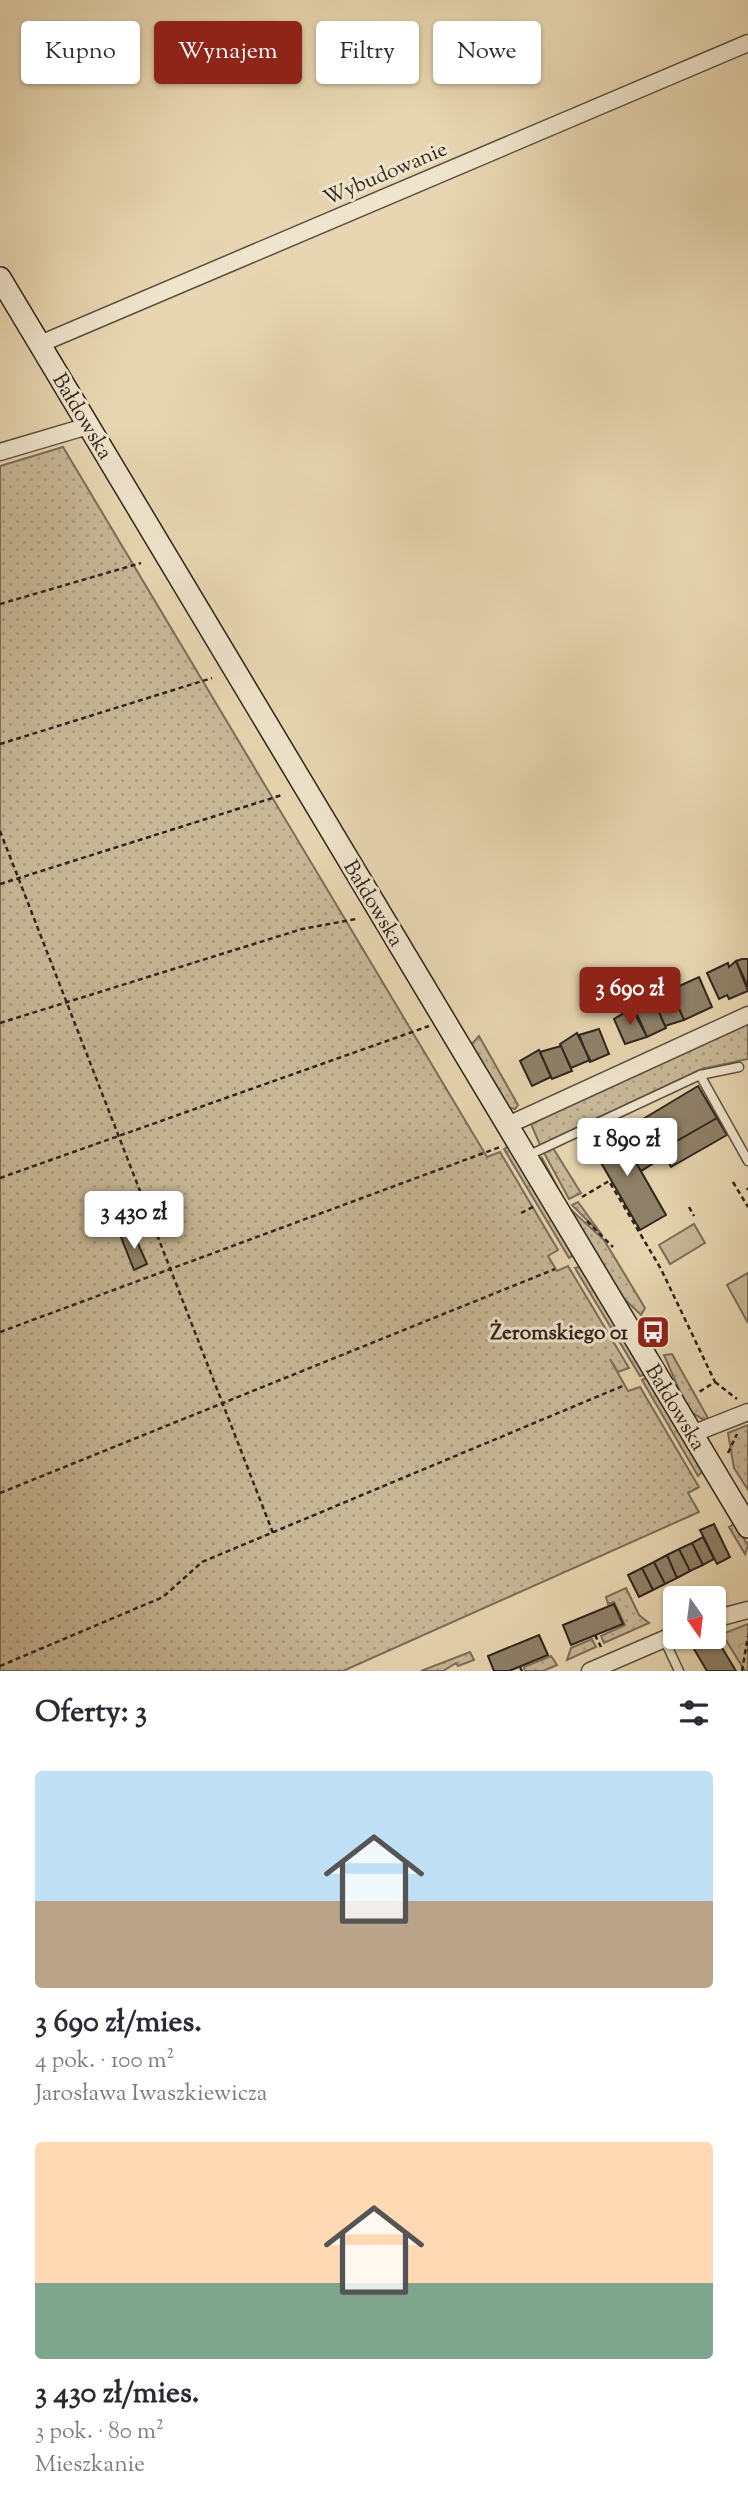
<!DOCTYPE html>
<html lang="pl">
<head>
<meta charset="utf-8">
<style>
  body { margin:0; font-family:"Sorts Mill Goudy",serif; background:#f7f7f7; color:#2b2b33; height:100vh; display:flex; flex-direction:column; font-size:26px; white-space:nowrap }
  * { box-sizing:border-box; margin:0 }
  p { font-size:23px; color:#7c7c81 }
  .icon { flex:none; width:38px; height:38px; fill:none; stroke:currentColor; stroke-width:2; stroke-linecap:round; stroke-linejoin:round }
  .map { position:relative; height:1671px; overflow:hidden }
  .panel { display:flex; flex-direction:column; background:#fff; flex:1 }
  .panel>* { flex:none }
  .top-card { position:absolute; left:21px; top:21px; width:707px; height:63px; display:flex; gap:14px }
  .needle { width:46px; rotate:166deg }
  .fabs { position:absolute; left:663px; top:1586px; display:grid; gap:14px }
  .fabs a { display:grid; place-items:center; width:63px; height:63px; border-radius:7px; background:#fff; box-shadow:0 2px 5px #0004; font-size:35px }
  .price { position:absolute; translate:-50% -60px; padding:0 16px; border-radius:7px; background:#fff; color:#222; font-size:23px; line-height:46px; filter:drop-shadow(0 2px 4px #0008) }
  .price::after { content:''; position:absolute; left:50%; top:42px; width:21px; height:16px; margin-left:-10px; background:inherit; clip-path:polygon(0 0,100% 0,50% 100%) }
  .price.active { background:#8f2418; color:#fff }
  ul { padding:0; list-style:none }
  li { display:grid; align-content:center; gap:14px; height:371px; padding:0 35px }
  li span { display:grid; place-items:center; height:217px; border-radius:7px; color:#555 }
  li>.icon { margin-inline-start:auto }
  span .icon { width:126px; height:126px; fill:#fffc; stroke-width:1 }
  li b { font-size:30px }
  h2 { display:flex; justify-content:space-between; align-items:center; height:84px; padding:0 35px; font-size:30px }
  .tag { padding:0 24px; border-radius:7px; background:#fff; box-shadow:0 2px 5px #0004; font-size:24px; line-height:63px }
  .tag.active { background:#8f2418; color:#fff }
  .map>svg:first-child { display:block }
  .grass { fill:url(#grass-dots); stroke:#7c6e5a; stroke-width:2 }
  .park { fill:url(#park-crowns); stroke:#7c6e5a; stroke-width:2 }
  .pitch { fill:#c8b898; stroke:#7c6e5a; stroke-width:2 }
  .building { fill:#8f8169; stroke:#2f241c; stroke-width:2 }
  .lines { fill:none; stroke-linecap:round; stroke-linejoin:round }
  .lane-casing { stroke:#5d5041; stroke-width:11 }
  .street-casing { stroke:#5d5041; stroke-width:19 }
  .secondary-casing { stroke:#2f241c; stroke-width:24 }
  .path { stroke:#2f241c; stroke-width:2.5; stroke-dasharray:5 3.5; stroke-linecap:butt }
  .lane { stroke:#efe4cc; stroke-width:8 }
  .street { stroke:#efe4cc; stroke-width:16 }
  .secondary { stroke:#efe4cc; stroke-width:21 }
  .labels { text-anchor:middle; stroke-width:6; stroke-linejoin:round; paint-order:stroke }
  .street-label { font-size:21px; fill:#2f241c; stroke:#efe4cc }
  .poi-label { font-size:21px; font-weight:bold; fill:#2f241c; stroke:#efe4cc; text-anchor:end }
</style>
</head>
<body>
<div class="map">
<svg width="748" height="1671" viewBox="0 0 748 1671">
  <defs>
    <pattern id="grass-dots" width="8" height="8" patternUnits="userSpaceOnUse" patternTransform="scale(1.75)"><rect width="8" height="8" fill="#c8b898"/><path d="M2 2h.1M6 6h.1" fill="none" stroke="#ac9e82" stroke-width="1.8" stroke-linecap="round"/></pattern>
    <pattern id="park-crowns" width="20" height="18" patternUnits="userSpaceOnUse" patternTransform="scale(1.75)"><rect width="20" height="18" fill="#c8b898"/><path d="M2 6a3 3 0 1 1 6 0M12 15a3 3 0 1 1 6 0" fill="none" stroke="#ac9e82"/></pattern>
  </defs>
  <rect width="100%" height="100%" fill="#e7d6b1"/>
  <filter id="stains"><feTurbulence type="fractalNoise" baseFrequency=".00286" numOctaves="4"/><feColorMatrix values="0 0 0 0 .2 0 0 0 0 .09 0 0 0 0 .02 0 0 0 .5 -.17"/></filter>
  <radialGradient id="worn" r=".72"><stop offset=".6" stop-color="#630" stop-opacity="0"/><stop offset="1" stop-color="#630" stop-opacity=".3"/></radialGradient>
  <path class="grass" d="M63 447 487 1157 500 1152 558 1250 548 1256 557 1271 568 1266 629 1368 618 1372 610 1359 628 1391 640 1387 699 1487 688 1493 699 1512 343 1671H0V466Z
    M748 1022V1059L702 1069 540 1145 531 1124Z
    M479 1036 518 1105 515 1109 507 1107 472 1049V1044Z
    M507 1147 511 1148 574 1255 569 1258 504 1149Z
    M553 1148 581 1193 569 1199 544 1153Z
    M542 1158 568 1207 604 1240 645 1308 641 1315 618 1293 541 1161Z
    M578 1202 602 1235 572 1205Z
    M579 1267 582 1269 647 1374 640 1376 575 1268Z
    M672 1354 708 1418 704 1420 688 1410 664 1355Z
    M650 1376 704 1470 698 1476 642 1380Z
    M748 1425V1490L734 1468 728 1433Z
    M734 1524 748 1545 745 1554 729 1527Z
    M626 1588 639 1615 649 1623 604 1643 601 1636 625 1625 614 1602 608 1604 606 1597Z
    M592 1639 596 1647 567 1660 571 1648Z
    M470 1652 474 1660 458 1666 456 1663 443 1671H421Z
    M551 1656 557 1665 543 1671H525L524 1667Z"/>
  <path class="park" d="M748 1624V1671H745L722 1634Z"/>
  <path class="pitch" d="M694 1224 705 1243 670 1264 659 1245Z
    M748 1273V1323L727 1285Z"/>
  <path class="building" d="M742 959H748V987L736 961Z
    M736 961 748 991 729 999 727 995 719 999 707 973 728 963 729 967Z
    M699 977 712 1007 684 1020 672 993 679 991 677 987Z
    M671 990 684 1020 665 1026 654 1001Z
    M654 1001 666 1028 647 1037 635 1010 654 1004Z
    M632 1008 647 1037 625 1044 614 1019Z
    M599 1029 609 1054 590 1062 579 1035Z
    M577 1033 590 1060 571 1068 560 1044Z
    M561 1046 572 1071 552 1079 540 1052Z
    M539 1050 551 1077 532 1086 520 1061Z
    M698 1086 717 1118 661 1150 643 1119Z
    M717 1118 727 1135 671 1167 661 1150Z
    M643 1119 665 1156 641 1171 631 1155 639 1149 626 1129Z
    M615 1126 666 1215 640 1230 589 1142Z
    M133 1232 147 1264 134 1270 121 1237Z
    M714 1524 730 1557 717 1564 700 1530Z
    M703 1537 714 1559 703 1565 692 1543Z
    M692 1543 703 1565 690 1571 679 1549Z
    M679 1549 690 1571 677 1578 667 1555Z
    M667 1555 677 1578 665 1584 654 1562Z
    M654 1562 665 1584 653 1590 642 1568Z
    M642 1568 653 1590 639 1597 628 1575Z
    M614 1604 623 1624 571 1645 563 1625Z
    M539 1635 548 1655 509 1671H494L488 1656Z
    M715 1636 736 1671H707L694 1649Z"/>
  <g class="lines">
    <g class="lane-casing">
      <path id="lane" d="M700 1075 739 1067
        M527 1156 700 1075 748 1161
        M664 1639 679 1671"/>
    </g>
    <g class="street-casing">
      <path id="street" d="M40 344 748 43
        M0 452 88 426
        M508 1125 748 1015
        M692 1434 748 1412
        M714 1619 748 1610
        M590 1671 676 1634"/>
    </g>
    <g class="secondary-casing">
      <path id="secondary" d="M0 278 748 1527"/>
    </g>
    <path class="path" d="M0 604 141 563
      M0 744 212 678
      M0 831 273 1533
      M0 884 282 795
      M0 1023 302 929 356 919
      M0 1178 429 1026
      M733 1182 748 1207
      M747 1188 748 1190
      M582 1197 609 1181 661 1269 715 1382 699 1392
      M689 1207 694 1216
      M521 1213 535 1206
      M587 1221 613 1247
      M0 1332 500 1147
      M715 1382 737 1399
      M728 1453 737 1434
      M0 1493 555 1269
      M595 1635 601 1647
      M0 1666 163 1597 202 1562 625 1385
      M520 1667 522 1671
      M742 1671 748 1636"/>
    <use href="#lane" class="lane"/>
    <use href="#street" class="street"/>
    <use href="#secondary" class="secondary"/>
  </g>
  <defs>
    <g id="bus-square" transform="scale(1.75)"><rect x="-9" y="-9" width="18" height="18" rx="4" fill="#8f2418" stroke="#efe4cc"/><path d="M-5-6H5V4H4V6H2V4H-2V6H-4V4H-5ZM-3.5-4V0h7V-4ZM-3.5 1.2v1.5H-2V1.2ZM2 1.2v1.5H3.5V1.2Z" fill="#fff"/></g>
  </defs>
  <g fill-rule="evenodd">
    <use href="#bus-square" x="653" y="1332"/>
  </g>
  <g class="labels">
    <g class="street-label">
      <text transform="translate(385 173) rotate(-23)" y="7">Wybudowanie</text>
      <text transform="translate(83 416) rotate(59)" y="7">Bałdowska</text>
      <text transform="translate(374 903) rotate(59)" y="7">Bałdowska</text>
      <text transform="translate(676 1407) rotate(59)" y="7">Bałdowska</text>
    </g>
    <g class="poi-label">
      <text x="628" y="1339">Żeromskiego 01</text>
    </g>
  </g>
  <rect width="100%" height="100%" filter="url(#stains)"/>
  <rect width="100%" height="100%" fill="url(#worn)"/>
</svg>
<div class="fabs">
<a><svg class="needle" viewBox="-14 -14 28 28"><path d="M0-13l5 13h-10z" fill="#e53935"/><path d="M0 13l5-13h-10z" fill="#7c7c81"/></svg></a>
</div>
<b class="price active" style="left:630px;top:1027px">3 690 zł</b>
<b class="price" style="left:627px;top:1178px">1 890 zł</b>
<b class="price" style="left:134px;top:1251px">3 430 zł</b>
<div class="top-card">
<a class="tag">Kupno</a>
<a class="tag active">Wynajem</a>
<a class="tag">Filtry</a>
<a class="tag">Nowe</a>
</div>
</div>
<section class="panel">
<h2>Oferty: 3<svg class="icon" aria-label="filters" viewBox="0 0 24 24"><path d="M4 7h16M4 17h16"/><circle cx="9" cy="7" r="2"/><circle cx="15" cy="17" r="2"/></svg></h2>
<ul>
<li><span style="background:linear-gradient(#bfe0f5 60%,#b9a48a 0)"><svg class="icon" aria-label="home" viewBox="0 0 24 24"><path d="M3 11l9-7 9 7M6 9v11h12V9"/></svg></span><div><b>3 690 zł/mies.</b><p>4 pok. · 100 m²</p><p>Jarosława Iwaszkiewicza</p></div></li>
<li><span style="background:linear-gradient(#ffd9b3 65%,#7fa58c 0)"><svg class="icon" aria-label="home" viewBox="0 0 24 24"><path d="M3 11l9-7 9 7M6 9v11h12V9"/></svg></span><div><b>3 430 zł/mies.</b><p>3 pok. · 80 m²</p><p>Mieszkanie</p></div></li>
</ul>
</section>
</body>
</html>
